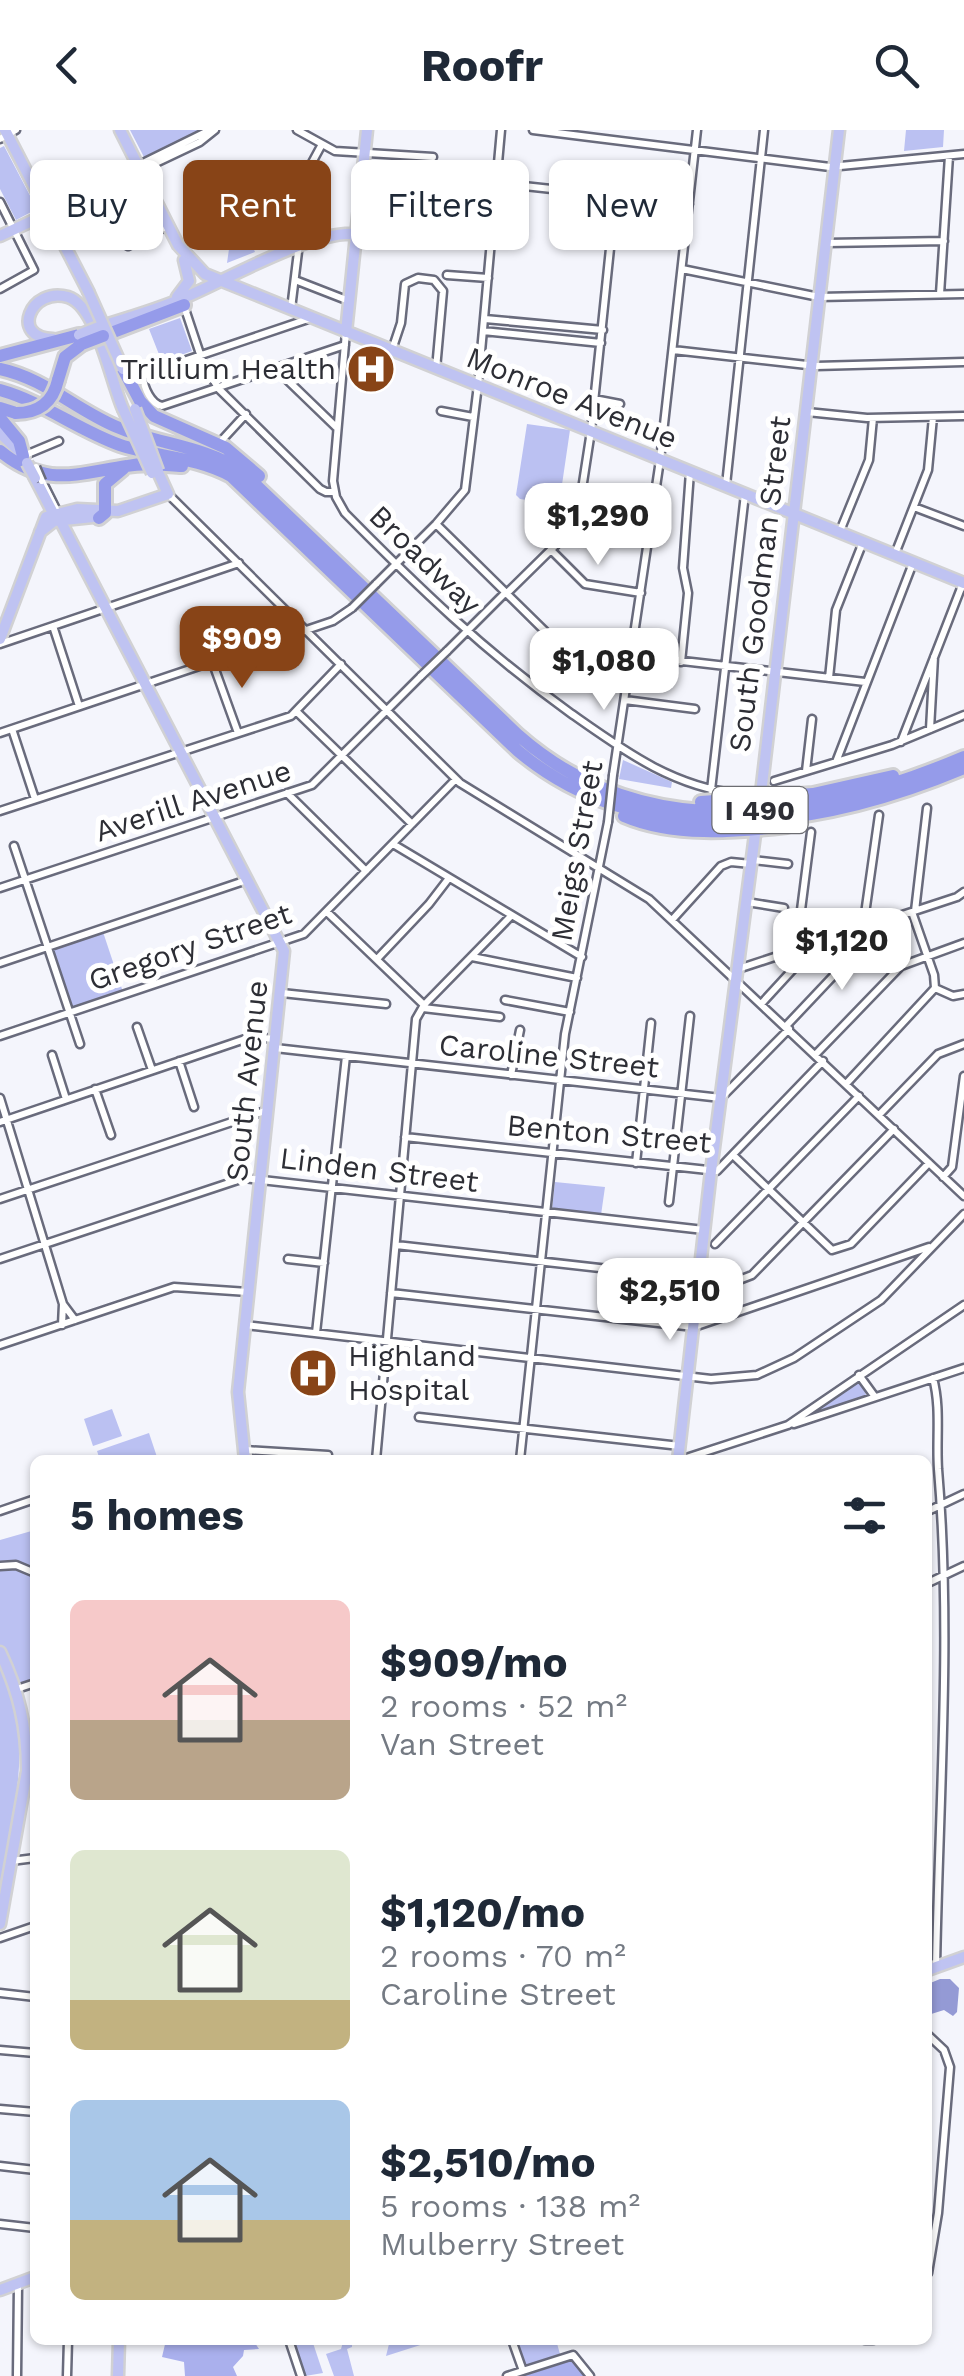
<!DOCTYPE html>
<html lang="en">
<head>
<meta charset="utf-8">
<style>
  body { margin:0; font-family:"Work Sans",sans-serif; background:#f6f6f7; color:#1f2937; height:100vh; display:flex; flex-direction:column; font-size:38px; white-space:nowrap }
  * { box-sizing:border-box; margin:0 }
  p { font-size:32px; color:#747a83 }
  .icon { flex:none; width:55px; height:55px; fill:none; stroke:currentColor; stroke-width:2; stroke-linecap:round; stroke-linejoin:round }
  .map { position:relative; flex:1; overflow:hidden }
  .details { position:absolute; left:30px; top:1325px; width:902px; height:890px; display:flex; flex-direction:column; background:#fff; border-radius:15px; box-shadow:0 2px 8px #0004 }
  .details>* { flex:none }
  .top-card { position:absolute; left:30px; top:30px; width:905px; height:90px; display:flex; gap:20px }
  .price { position:absolute; translate:-50% -85px; padding:0 22px; border-radius:20px; background:#fff; color:#222; font-size:32px; line-height:65px; filter:drop-shadow(0 2px 5px #0008) }
  .price::after { content:''; position:absolute; left:50%; top:60px; width:30px; height:22px; margin-left:-15px; background:inherit; clip-path:polygon(0 0,100% 0,50% 100%) }
  .price.on { background:#884417; color:#fff }
  ul { padding:0; list-style:none }
  li { display:flex; align-items:center; gap:30px; height:250px; padding:0 40px }
  li span { display:grid; place-items:center; flex:none; width:280px; height:200px; border-radius:15px; color:#555 }
  li>.icon { margin-inline-start:auto }
  span .icon { width:120px; height:120px; fill:#fffc; stroke-width:1 }
  li b { font-size:42px }
  h2 { display:flex; justify-content:space-between; align-items:center; height:120px; padding:0 40px; font-size:42px }
  .tag { padding:0 35px; border-radius:15px; background:#fff; box-shadow:0 2px 8px #0004; font-size:35px; line-height:90px }
  .tag.on { background:#884417; color:#fff }
  header { display:flex; justify-content:space-between; align-items:center; height:130px; padding:0 40px; background:#fff; font-size:45px; font-weight:700 }
  .map>svg:first-child { display:block }
  .green { fill:#bbc1f2 }
  .forest { fill:#aab0ed }
  .water { fill:#949ad5 }
  .lines { fill:none; stroke-linecap:round; stroke-linejoin:round }
  .minor-casing { stroke:#696b7c; stroke-width:11 }
  .major-casing { stroke:#d1d1d3; stroke-width:15 }
  .highway-casing { stroke:#d1d1d3; stroke-width:18 }
  .minor { stroke:#fff; stroke-width:6 }
  .major { stroke:#bfc3f2; stroke-width:10 }
  .highway { stroke:#959bea; stroke-width:12 }
  .minor-bridge-casing { stroke:#696b7c; stroke-width:11; stroke-linecap:butt }
  .major-bridge-casing { stroke:#d1d1d3; stroke-width:15; stroke-linecap:butt }
  .highway-bridge-casing { stroke:#d1d1d3; stroke-width:18; stroke-linecap:butt }
  .minor-bridge { stroke:#fff; stroke-width:6 }
  .major-bridge { stroke:#bfc3f2; stroke-width:10 }
  .highway-bridge { stroke:#959bea; stroke-width:12 }
  .labels { text-anchor:middle; stroke-width:10; stroke-linejoin:round; paint-order:stroke }
  .shield { fill:#fff; stroke:#6c6d72; stroke-width:2.5 }
  .shield-label { font-size:28px; font-weight:bold; fill:#2d2e35 }
  .poi-label { font-size:30px; fill:#2d2e35; stroke:#fff; text-anchor:end }
  .street-label { font-size:30px; fill:#2d2e35; stroke:#fff }
</style>
</head>
<body>
<header><svg class="icon" aria-label="back" viewBox="0 0 24 24"><path d="M15 5l-7 7 7 7"/></svg>Roofr<svg class="icon" aria-label="search" viewBox="0 0 24 24"><circle cx="10" cy="10" r="6"/><path d="M15 15l6 6"/></svg></header>
<div class="map">
<svg width="964" height="2246" viewBox="0 0 964 2246">
  <rect width="100%" height="100%" fill="#f4f5fc"/>
  <path class="green" d="M130 0H201L145 29Z
    M906 0H944L943 17 904 21Z
    M4 16 37 79 16 90 0 59V18Z
    M247 103 255 122 227 133 230 112Z
    M180 188 192 221 162 232 149 199Z
    M527 294 570 300 559 375 520 369 516 365Z
    M623 630 672 652 671 658 619 649Z
    M103 802 123 862 70 878 50 819Z
    M555 1052 605 1057 601 1085 552 1079Z
    M857 1250 862 1252 867 1268 811 1285Z
    M112 1279 122 1306 93 1316 84 1289Z
    M149 1303 158 1330H100L97 1321Z
    M35 1400V1552L19 1555 0 1515V1410Z
    M0 1537C36 1613 13 1679 0 1757Z
    M292 2210H312L323 2243 305 2246Z
    M352 2210V2217L347 2219 354 2246H334L326 2224 341 2219 343 2212Z
    M390 2210H436L386 2226Z
    M532 2210H556L560 2224 522 2237 515 2215Z"/>
  <path class="forest" d="M166 2210H253L259 2219 244 2220 243 2226 233 2237 237 2246H185L184 2232 162 2227Z
    M573 2230 584 2246H523Z"/>
  <path class="water" d="M940 1849H950L959 1858 957 1882 953 1886 944 1880 928 1885V1854Z"/>
  <g class="lines">
    <g class="minor-casing">
      <path id="minor" d="M297 0 335 21 433 27
        M533 0 830 37 964 24
        M0 9 16 0
        M137 36 210 0
        M141 40 200 12 215 0
        M496 53 689 74
        M100 59 128 116 167 96
        M0 72 34 140 0 159
        M356 104 417 107 419 111 373 110 365 105
        M827 113 944 111
        M682 139 819 167 964 164
        M447 145 488 148
        M295 150 349 171
        M940 164 949 26
        M184 176 202 230 218 258 320 359 326 362H334
        M291 179 308 40 321 16
        M311 188 148 243 143 247C144 258 151 274 162 276L345 215
        M485 189 603 200
        M483 201 601 213
        M346 202 333 351 336 367 345 383C418 457 484 521 569 582 623 620 672 657 740 664
        M392 220 401 193 405 154 418 148 434 150 443 161 436 239
        M673 220 816 236 964 232
        M276 239 336 297
        M594 269 620 274
        M441 281 473 287
        M807 282 867 288 964 286
        M223 309 246 284
        M23 326 59 311
        M42 351 59 385
        M726 355 764 0
        M168 364 460 653 649 769 964 1066
        M914 377 964 396
        M436 394 561 517 865 552
        M840 401 869 330 873 288
        M551 420 585 454 641 463
        M895 424 928 340 933 287
        M376 454 436 394 465 360 478 255 501 0
        M506 464 568 403 578 385 591 301 611 109
        M53 496 79 576
        M0 514 239 433
        M447 521 505 463
        M212 531 238 603
        M681 532 688 463 683 438 690 342
        M829 548 836 480 863 412
        M625 570 695 579
        M296 581 412 694
        M12 599 35 669
        M930 599 934 527
        M0 603 333 491 352 478
        M901 612 963 453
        M836 632 913 433
        M806 641 812 589
        M613 645 660 330 697 0
        M774 651 892 615 964 585
        M711 660 745 364
        M287 663 366 741
        M0 681 291 586 341 534
        M393 714 582 827
        M14 716 80 914
        M753 730 788 734
        M0 758 312 655 421 546
        M747 772 784 778
        M915 781 927 678
        M327 782 424 875
        M672 790 721 736 731 732 751 734
        M863 798 879 685
        M871 802 893 843
        M796 819 811 702
        M472 827 577 848
        M377 829 429 774 449 748
        M0 833 247 750
        M738 839 957 767 964 762
        M935 858 953 866 964 864
        M282 863 386 874
        M505 870 570 882
        M762 873 807 824V816
        M423 878 500 887
        M786 896 872 805
        M137 897 152 940
        M0 906 304 804 456 649
        M275 918 721 968 789 899
        M816 924 901 836 964 813
        M52 925 66 969
        M179 931 194 977
        M511 945 520 900
        M846 954 935 858 934 845 912 782
        M95 959 111 1005
        M0 968 63 1174
        M879 985 938 924 964 914
        M0 992 251 907 275 909
        M405 1007 717 1041 823 931
        M734 1026 832 1120 851 1114 929 1033
        M636 1033 651 893
        M943 1047 952 1037 964 946
        M0 1069 268 980
        M669 1072 690 886
        M715 1114 859 966
        M396 1115 697 1149
        M0 1129 244 1048 704 1100
        M288 1129 324 1133
        M391 1163 694 1197 929 1117
        M697 1166 752 1145 894 999
        M62 1195 63 1174 75 1190
        M245 1195 711 1249 757 1245 794 1228 881 1170 964 1084
        M316 1203 346 926
        M0 1215 174 1157 248 1162
        M859 1245 875 1267
        M933 1248C941 1278 936 1307 938 1339 952 1504 939 1671 936 1837
        M419 1287 680 1316
        M794 1294 964 1238
        M245 1320 328 1325
        M376 1330 416 889 424 875 511 786
        M520 1330 565 904 608 692
        M680 1330 788 1295 964 1175
        M0 1381 35 1369
        M928 1381 964 1364
        M0 1436 16 1435 35 1443
        M928 1453 964 1436
        M17 1559 35 1553
        M11 1731 35 1728
        M0 1808 35 1796
        M0 1863 35 1867
        M928 1905 944 1920 950 1937 938 2083 928 2143
        M0 1920 35 1923
        M0 1979 35 1982
        M0 2036 35 2040
        M0 2094 35 2098
        M289 2210 301 2246
        M512 2210 523 2241
        M865 2210H873
        M17 2246 18 2155
        M67 2246 68 2210
        M507 2246 573 2225 590 2246"/>
    </g>
    <g class="major-casing">
      <path id="major" d="M5 0 88 161
        M120 0 178 115 205 144 964 453
        M0 106 140 40
        M177 167 189 151 184 130
        M99 197C129 187 160 179 188 166 230 148 311 101 355 104
        M346 202 367 0
        M53 209C9 208 31 156 68 167 97 176 111 252 123 279
        M0 303 21 323
        M158 342 168 364
        M35 348 53 383 60 390 284 821 238 1262 245 1330
        M40 402 54 391 93 387
        M0 509 46 387 77 379 118 381 168 364
        M760 672 839 0
        M678 1330 711 1041 756 697
        M0 1522C19 1562 27 1597 27 1641L0 1794
        M928 1840 964 1827
        M0 2160 35 2147
        M118 2246 119 2210"/>
    </g>
    <g class="highway-casing">
      <path id="highway" d="M103 206 184 175
        M0 226 79 205
        M0 239C44 248 76 280 117 297 157 314 204 316 240 340L518 605C647 719 818 689 964 627
        M123 239 140 271 154 286 226 318 259 346
        M58 250 65 227 82 214
        M0 260C43 272 78 300 120 315 156 327 197 327 231 346L518 621C644 727 824 697 964 638
        M0 278 16 283
        M0 288 19 311 23 326
        M0 321C45 358 75 344 127 336 145 332 164 335 182 336
        M99 388 105 383V354L123 339
        M701 672 813 664 893 646
        M624 686C673 707 734 702 787 696"/>
    </g>
    <use href="#minor" class="minor"/>
    <use href="#major" class="major"/>
    <use href="#highway" class="highway"/>
    <g class="minor-bridge-casing">
      <path id="minor-bridge" d="M36 337 42 351
        M352 478 376 454
        M421 546 447 521
        M608 692 613 645"/>
    </g>
    <g class="major-bridge-casing">
      <path id="major-bridge" d="M88 161 123 239
        M79 205 99 197
        M123 279 152 343
        M135 279 158 341
        M27 333 35 348
        M756 697 760 673"/>
    </g>
    <g class="highway-bridge-casing">
      <path id="highway-bridge" d="M82 214 103 206
        M16 283C39 283 53 272 58 250"/>
    </g>
    <use href="#minor-bridge" class="minor-bridge"/>
    <use href="#major-bridge" class="major-bridge"/>
    <use href="#highway-bridge" class="highway-bridge"/>
  </g>
  <defs>
    <g id="hospital-disc" transform="scale(2.5)"><circle r="9.5" fill="#884417" stroke="#fff"/><path d="M-5-5h3v3.5h4V-5h3V5h-3V1.5h-4V5h-3Z" fill="#fff"/></g>
  </defs>
  <g fill-rule="evenodd">
    <use href="#hospital-disc" x="371" y="239"/>
    <use href="#hospital-disc" x="313" y="1243"/>
  </g>
  <g class="labels">
    <rect class="shield" x="712.5" y="657" width="95" height="46" rx="8"/>
    <g class="shield-label">
      <text x="760" y="690">I 490</text>
    </g>
    <g class="poi-label">
      <text x="336" y="249">Trillium Health</text>
      <text x="348" y="1236" text-anchor="start">Highland<tspan x="348" dy="34">Hospital</tspan></text>
    </g>
    <g class="street-label">
      <text transform="translate(572 268) rotate(22)" y="10">Monroe Avenue</text>
      <text transform="translate(425 430) rotate(44)" y="10">Broadway</text>
      <text transform="translate(760 454) rotate(-83)" y="10">South Goodman Street</text>
      <text transform="translate(193 671) rotate(-18)" y="10">Averill Avenue</text>
      <text transform="translate(577 721) rotate(-80)" y="10">Meigs Street</text>
      <text transform="translate(190 817) rotate(-19)" y="10">Gregory Street</text>
      <text transform="translate(549 926) rotate(6)" y="10">Caroline Street</text>
      <text transform="translate(247 951) rotate(-84)" y="10">South Avenue</text>
      <text transform="translate(609 1004) rotate(5)" y="10">Benton Street</text>
      <text transform="translate(379 1040) rotate(7)" y="10">Linden Street</text>
    </g>
  </g>
</svg>
<b class="price" style="left:598px;top:438px">$1,290</b>
<b class="price on" style="left:242px;top:561px">$909</b>
<b class="price" style="left:604px;top:583px">$1,080</b>
<b class="price" style="left:842px;top:863px">$1,120</b>
<b class="price" style="left:670px;top:1213px">$2,510</b>
<div class="top-card">
<a class="tag">Buy</a>
<a class="tag on">Rent</a>
<a class="tag">Filters</a>
<a class="tag">New</a>
</div>
<section class="details">
<h2>5 homes<svg class="icon" aria-label="filters" viewBox="0 0 24 24"><path d="M4 7h16M4 17h16"/><circle cx="9" cy="7" r="2"/><circle cx="15" cy="17" r="2"/></svg></h2>
<ul>
<li><span style="background:linear-gradient(#f6c9c9 60%,#b9a48a 0)"><svg class="icon" aria-label="home" viewBox="0 0 24 24"><path d="M3 11l9-7 9 7M6 9v11h12V9"/></svg></span><div><b>$909/mo</b><p>2 rooms · 52 m²</p><p>Van Street</p></div></li>
<li><span style="background:linear-gradient(#dfe7d0 75%,#c2b280 0)"><svg class="icon" aria-label="home" viewBox="0 0 24 24"><path d="M3 11l9-7 9 7M6 9v11h12V9"/></svg></span><div><b>$1,120/mo</b><p>2 rooms · 70 m²</p><p>Caroline Street</p></div></li>
<li><span style="background:linear-gradient(#a9c7e8 60%,#c2b280 0)"><svg class="icon" aria-label="home" viewBox="0 0 24 24"><path d="M3 11l9-7 9 7M6 9v11h12V9"/></svg></span><div><b>$2,510/mo</b><p>5 rooms · 138 m²</p><p>Mulberry Street</p></div></li>
</ul>
</section>
</div>
</body>
</html>
